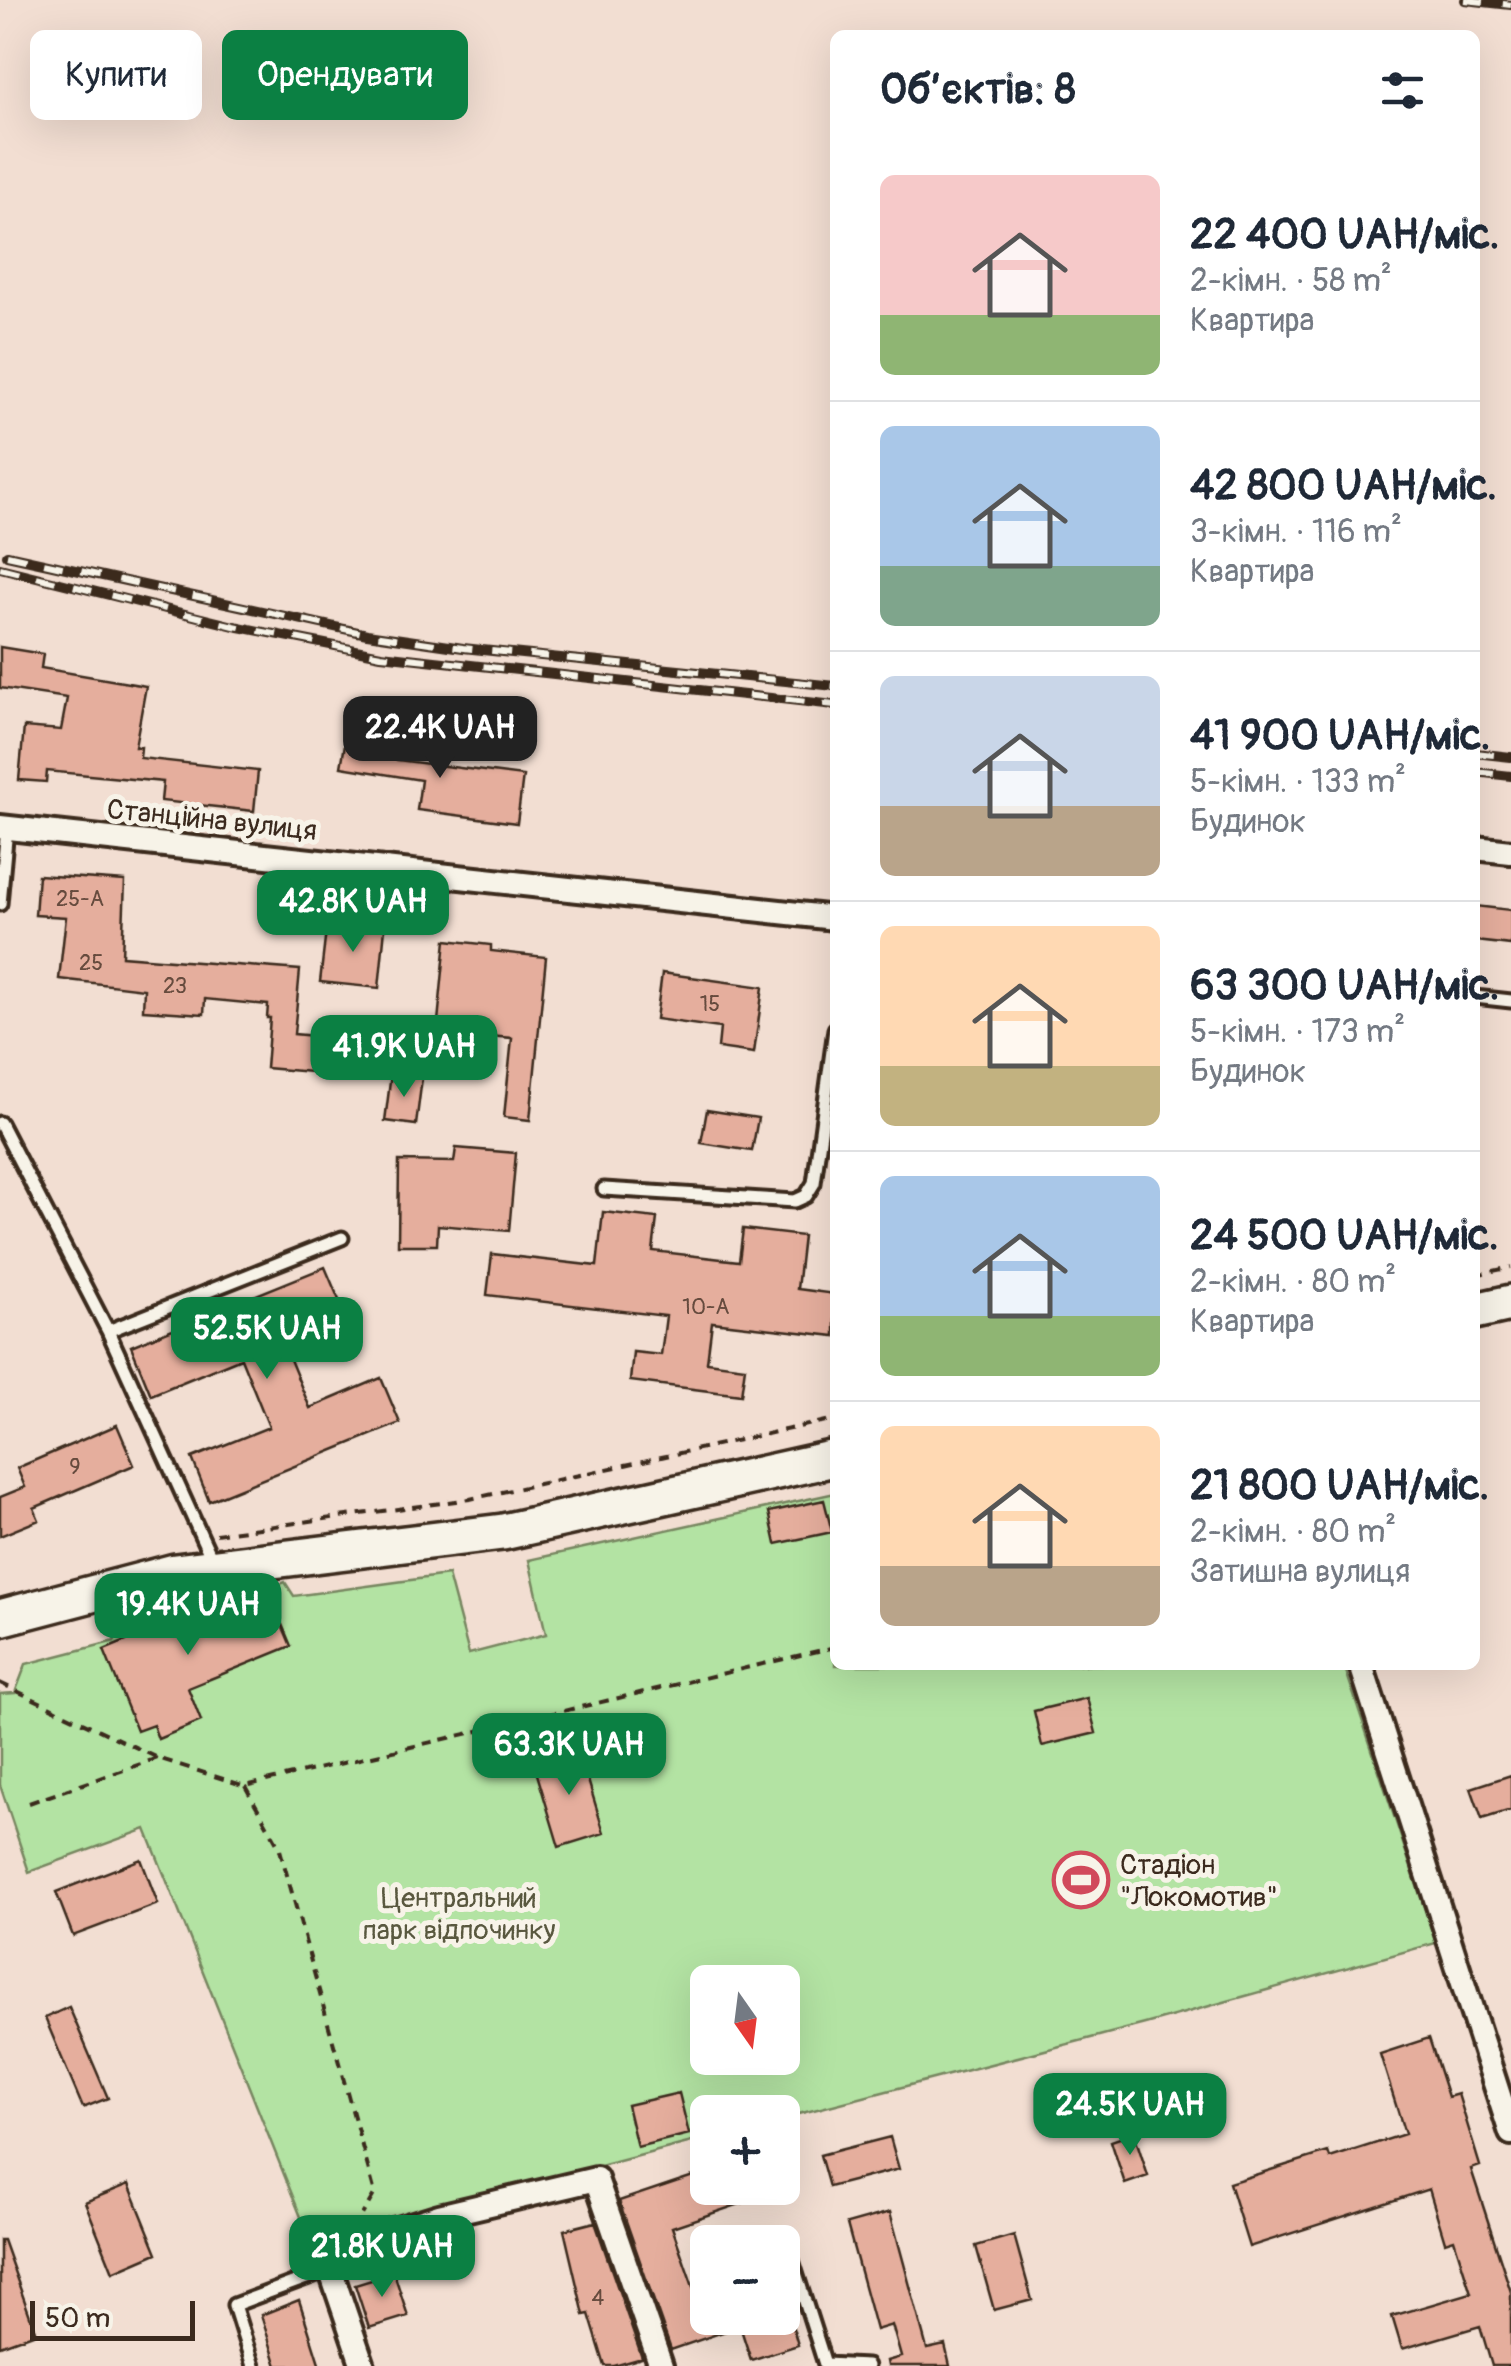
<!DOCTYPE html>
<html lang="uk">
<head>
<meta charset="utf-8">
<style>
  body { margin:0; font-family:Pangolin,sans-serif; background:#f6f6f7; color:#1f2937; height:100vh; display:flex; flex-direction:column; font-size:38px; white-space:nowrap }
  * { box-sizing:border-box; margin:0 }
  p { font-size:32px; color:#747a83 }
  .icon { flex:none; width:55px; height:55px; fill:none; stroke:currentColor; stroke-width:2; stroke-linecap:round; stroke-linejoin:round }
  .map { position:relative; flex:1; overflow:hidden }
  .drawer { position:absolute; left:830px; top:30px; width:650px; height:1640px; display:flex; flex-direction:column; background:#fff; border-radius:15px; box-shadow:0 10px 40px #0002 }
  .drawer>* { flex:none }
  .top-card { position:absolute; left:30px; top:30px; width:650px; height:90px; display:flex; gap:20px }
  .needle { width:65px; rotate:166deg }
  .tools { position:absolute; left:690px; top:1965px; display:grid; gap:20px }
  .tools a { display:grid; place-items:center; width:110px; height:110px; border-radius:15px; background:#fff; box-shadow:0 10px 40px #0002; font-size:50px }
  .scale { position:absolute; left:30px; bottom:25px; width:165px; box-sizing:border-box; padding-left:10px; border:5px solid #3b2a1e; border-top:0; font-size:28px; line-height:35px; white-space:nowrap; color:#3b2a1e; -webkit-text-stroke:8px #f7f3e8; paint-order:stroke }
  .price { position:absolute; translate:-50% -85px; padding:0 22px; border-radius:20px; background:#0b8043; color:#fff; font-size:32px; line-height:65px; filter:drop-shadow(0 2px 5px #0008) }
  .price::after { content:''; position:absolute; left:50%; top:60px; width:30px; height:22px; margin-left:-15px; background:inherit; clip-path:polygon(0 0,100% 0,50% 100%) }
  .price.on { background:#222; color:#fff }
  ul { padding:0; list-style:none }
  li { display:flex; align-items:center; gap:30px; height:250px; padding:0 50px }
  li+li { border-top:2px solid #e0e1e3 }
  li span { display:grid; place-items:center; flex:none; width:280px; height:200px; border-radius:15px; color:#555 }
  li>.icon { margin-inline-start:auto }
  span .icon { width:120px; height:120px; fill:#fffc; stroke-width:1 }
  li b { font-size:42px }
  h2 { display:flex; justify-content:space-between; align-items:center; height:120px; padding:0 50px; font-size:42px }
  .tag { padding:0 35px; border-radius:15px; background:#fff; box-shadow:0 10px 40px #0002; font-size:35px; line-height:90px }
  .tag.on { background:#0b8043; color:#fff }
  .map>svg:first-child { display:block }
  .green { fill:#b3e3a3; stroke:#778660; stroke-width:2.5; fill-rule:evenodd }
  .building { fill:#e5ae9d; stroke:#3b2a1e; stroke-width:2.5 }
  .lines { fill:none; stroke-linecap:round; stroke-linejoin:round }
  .service-casing { stroke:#3b2a1e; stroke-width:19 }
  .minor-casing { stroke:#3b2a1e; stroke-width:30 }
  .primary-casing { stroke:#3b2a1e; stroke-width:42 }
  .path { stroke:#3b2a1e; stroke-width:4; stroke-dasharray:10 8; stroke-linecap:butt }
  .service { stroke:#f7f3e8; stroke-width:11 }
  .minor { stroke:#f7f3e8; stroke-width:22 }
  .primary { stroke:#f7f3e8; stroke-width:35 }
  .rail-casing { stroke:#3b2a1e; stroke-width:10 }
  .rail { stroke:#f7f3e8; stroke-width:6; stroke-dasharray:19; stroke-linecap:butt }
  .labels { text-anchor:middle; stroke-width:10; stroke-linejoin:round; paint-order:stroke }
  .number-label { font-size:22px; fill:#664b3e }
  .street-label { font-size:28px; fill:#3b2a1e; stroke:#f7f3e8 }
  .poi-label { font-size:28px; fill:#3b2a1e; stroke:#f7f3e8; text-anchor:start }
  .park-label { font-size:28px; fill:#59583f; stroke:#f7f3e8 }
</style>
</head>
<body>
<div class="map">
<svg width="1511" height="2366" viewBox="0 0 1511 2366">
  <rect width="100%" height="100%" fill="#f2ded2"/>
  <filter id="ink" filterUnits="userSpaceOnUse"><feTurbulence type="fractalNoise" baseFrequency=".01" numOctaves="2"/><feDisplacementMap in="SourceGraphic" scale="20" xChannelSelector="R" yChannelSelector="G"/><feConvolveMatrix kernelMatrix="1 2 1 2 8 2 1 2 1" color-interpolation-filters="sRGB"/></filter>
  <g filter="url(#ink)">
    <path class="green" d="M835 1493V1665H1344L1436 1943 1145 2024 783 2118 782 2112H708L707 2138 311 2242 146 1829 29 1872 0 1785V1694L15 1693 26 1664 115 1641 108 1613 153 1600 170 1629 285 1582 294 1596 448 1575 469 1654 546 1634 529 1560ZM708 1982H782V2058H708Z"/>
    <path class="building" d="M0 647 43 654 41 668 146 686 135 747H141L140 758 258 771 254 811 161 801 163 782 47 771 46 782 19 780 24 727 61 730 67 698 0 688Z
      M347 733 401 742 397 760 523 776 517 823 417 810 421 780 341 767Z
      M38 875 125 881 122 956 300 970 294 1034 326 1037 323 1073 266 1068 270 1018H267L268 1005 205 999 204 1014 143 1010 144 989 59 979 66 917 35 915Z
      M1475 906 1511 910V945L1475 941Z
      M327 922 385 928 379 988 320 982Z
      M446 940 491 945V951L546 957 530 1120 504 1117 512 1038 437 1032Z
      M662 973 763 987 754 1053 718 1048 720 1028 656 1019Z
      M391 1074 422 1078 416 1125 385 1121Z
      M707 1110 758 1118 752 1151 701 1143Z
      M456 1148 516 1153 509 1231 438 1225 437 1245H398L399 1161 454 1162Z
      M603 1212 657 1218 653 1251 739 1261 743 1229 803 1236 797 1289 835 1294V1336L712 1322 707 1362 745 1367 741 1395 630 1381 633 1352 661 1355 666 1316 487 1295 492 1254 597 1266Z
      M325 1267 345 1314 282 1340 310 1408 381 1378 400 1423 209 1501 192 1458 269 1427 241 1358 151 1395 131 1346Z
      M117 1425 134 1465 34 1508 39 1520 0 1536V1497L25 1487 17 1468Z
      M824 1500 832 1532 776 1544 769 1512Z
      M268 1591 291 1646 188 1688 201 1721 158 1739 153 1725 137 1731 104 1650 126 1641 116 1617 150 1603 162 1634Z
      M1087 1698 1096 1733 1042 1746 1034 1711Z
      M579 1750 604 1833 559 1847 534 1764Z
      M1511 1775V1810L1482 1819 1471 1788Z
      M141 1859 158 1904 73 1936 56 1892Z
      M69 2007 108 2098 83 2108 45 2018Z
      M1429 2038 1448 2097 1458 2094 1480 2166 1471 2169 1511 2292V2366H1492L1480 2326 1402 2349 1392 2316 1471 2293 1454 2239 1445 2242 1429 2189 1249 2247 1229 2183 1328 2152 1330 2158 1405 2134 1380 2054Z
      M679 2093 689 2134 637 2147 627 2105Z
      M1134 2133 1148 2176 1125 2184 1111 2141Z
      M890 2137 899 2169 829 2187 820 2155Z
      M708 2171V2188H741L746 2202 672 2227 704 2318H790L798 2345 751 2360 740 2326 671 2350 619 2201Z
      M129 2184 157 2253 113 2272 85 2202Z
      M890 2212 927 2349 945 2345 950 2366H888L887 2361 901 2357 892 2325 876 2330 847 2224Z
      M595 2222 642 2358 614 2366H605L589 2314 584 2315 564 2230Z
      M1014 2235 1032 2300 994 2310 976 2246Z
      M0 2240H3L36 2333 0 2346Z
      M394 2273 408 2316 369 2328 355 2285Z
      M299 2300 320 2366H277L261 2315Z"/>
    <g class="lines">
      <g class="service-casing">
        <path id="service" d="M0 904 7 828
          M1475 997 1511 1001
          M0 1123 108 1331 214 1564
          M604 1189 795 1201 806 1196 814 1183 835 1029
          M108 1331 342 1238
          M789 2251 825 2364 867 2366
          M253 2366 234 2305 330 2269"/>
      </g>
      <g class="minor-casing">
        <path id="minor" d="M0 827 835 918
          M1475 848 1511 852
          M1361 1665 1511 2133
          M363 2366 330 2269 349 2244 439 2216 596 2179 661 2366"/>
      </g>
      <g class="primary-casing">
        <path id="primary" d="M1475 1311 1511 1303
          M0 1618 175 1572 503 1532 835 1458"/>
      </g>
      <path class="path" d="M1475 1275 1511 1267
        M216 1534 470 1499 835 1419
        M0 1683 158 1758 245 1786 835 1647
        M245 1786 279 1846 375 2193 362 2215
        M29 1803 158 1758"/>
      <use href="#service" class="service"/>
      <use href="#minor" class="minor"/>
      <use href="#primary" class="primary"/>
      <g class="rail-casing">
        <path id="rail" d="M1465 0 1511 5
          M7 555 367 634 463 648 835 686
          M0 568 234 626 381 655 835 705
          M1475 753 1511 757
          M1475 772 1511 776"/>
      </g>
      <use href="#rail" class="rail"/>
    </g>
  </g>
  <defs>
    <g id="stadium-ring" transform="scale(2.875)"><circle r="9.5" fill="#f7f3e8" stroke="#d1495b" stroke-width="1.5"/><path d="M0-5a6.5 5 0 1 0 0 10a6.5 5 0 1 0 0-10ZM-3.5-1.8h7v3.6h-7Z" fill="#d1495b"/></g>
  </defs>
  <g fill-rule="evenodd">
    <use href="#stadium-ring" x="1081" y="1880"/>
  </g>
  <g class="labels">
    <g class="number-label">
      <text x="80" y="906">25-А</text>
      <text x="91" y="970">25</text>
      <text x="175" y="993">23</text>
      <text x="710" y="1011">15</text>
      <text x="706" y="1314">10-А</text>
      <text x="75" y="1474">9</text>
      <text x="598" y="2305">4</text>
    </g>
    <g class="street-label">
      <text transform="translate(212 819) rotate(6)" y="10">Станційна вулиця</text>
    </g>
    <g class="poi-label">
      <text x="1120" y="1874">Стадіон<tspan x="1120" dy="32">"Локомотив"</tspan></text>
    </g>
    <g class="park-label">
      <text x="459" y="1907">Центральний<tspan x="459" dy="32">парк відпочинку</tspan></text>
    </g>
  </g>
</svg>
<div class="tools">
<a><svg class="needle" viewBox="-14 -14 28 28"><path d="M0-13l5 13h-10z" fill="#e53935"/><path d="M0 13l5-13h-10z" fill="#747a83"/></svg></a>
<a>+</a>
<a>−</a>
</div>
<div class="scale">50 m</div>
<b class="price on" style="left:440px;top:781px">22.4K UAH</b>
<b class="price" style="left:353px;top:955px">42.8K UAH</b>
<b class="price" style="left:404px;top:1100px">41.9K UAH</b>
<b class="price" style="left:267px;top:1382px">52.5K UAH</b>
<b class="price" style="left:188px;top:1658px">19.4K UAH</b>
<b class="price" style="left:569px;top:1798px">63.3K UAH</b>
<b class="price" style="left:1130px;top:2158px">24.5K UAH</b>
<b class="price" style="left:382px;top:2300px">21.8K UAH</b>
<div class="top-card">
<a class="tag">Купити</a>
<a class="tag on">Орендувати</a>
</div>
<section class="drawer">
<h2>Об’єктів: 8<svg class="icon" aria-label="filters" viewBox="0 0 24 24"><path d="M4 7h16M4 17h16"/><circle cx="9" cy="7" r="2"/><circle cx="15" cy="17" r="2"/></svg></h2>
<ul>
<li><span style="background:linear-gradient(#f6c9c9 70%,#8fb573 0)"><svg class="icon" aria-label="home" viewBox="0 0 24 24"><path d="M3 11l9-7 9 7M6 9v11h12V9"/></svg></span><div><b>22 400 UAH/міс.</b><p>2-кімн. · 58 m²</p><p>Квартира</p></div></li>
<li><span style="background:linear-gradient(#a9c7e8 70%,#7fa58c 0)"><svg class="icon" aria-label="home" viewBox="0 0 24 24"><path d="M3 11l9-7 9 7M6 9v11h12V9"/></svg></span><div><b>42 800 UAH/міс.</b><p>3-кімн. · 116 m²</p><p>Квартира</p></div></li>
<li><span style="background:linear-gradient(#c9d6e8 65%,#b9a48a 0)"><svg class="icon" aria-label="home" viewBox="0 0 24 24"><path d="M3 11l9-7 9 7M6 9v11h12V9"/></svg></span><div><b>41 900 UAH/міс.</b><p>5-кімн. · 133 m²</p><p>Будинок</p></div></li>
<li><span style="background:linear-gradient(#ffd9b3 70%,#c2b280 0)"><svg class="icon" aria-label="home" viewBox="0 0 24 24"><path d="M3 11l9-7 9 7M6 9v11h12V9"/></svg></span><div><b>63 300 UAH/міс.</b><p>5-кімн. · 173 m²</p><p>Будинок</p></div></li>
<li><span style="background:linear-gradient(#a9c7e8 70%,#8fb573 0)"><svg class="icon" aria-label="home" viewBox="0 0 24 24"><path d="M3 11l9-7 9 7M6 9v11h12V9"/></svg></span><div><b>24 500 UAH/міс.</b><p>2-кімн. · 80 m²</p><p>Квартира</p></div></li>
<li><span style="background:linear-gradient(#ffd9b3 70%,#b9a48a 0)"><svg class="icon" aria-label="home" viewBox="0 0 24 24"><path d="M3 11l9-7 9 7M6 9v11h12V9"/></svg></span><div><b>21 800 UAH/міс.</b><p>2-кімн. · 80 m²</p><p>Затишна вулиця</p></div></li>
</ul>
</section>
</div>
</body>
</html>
